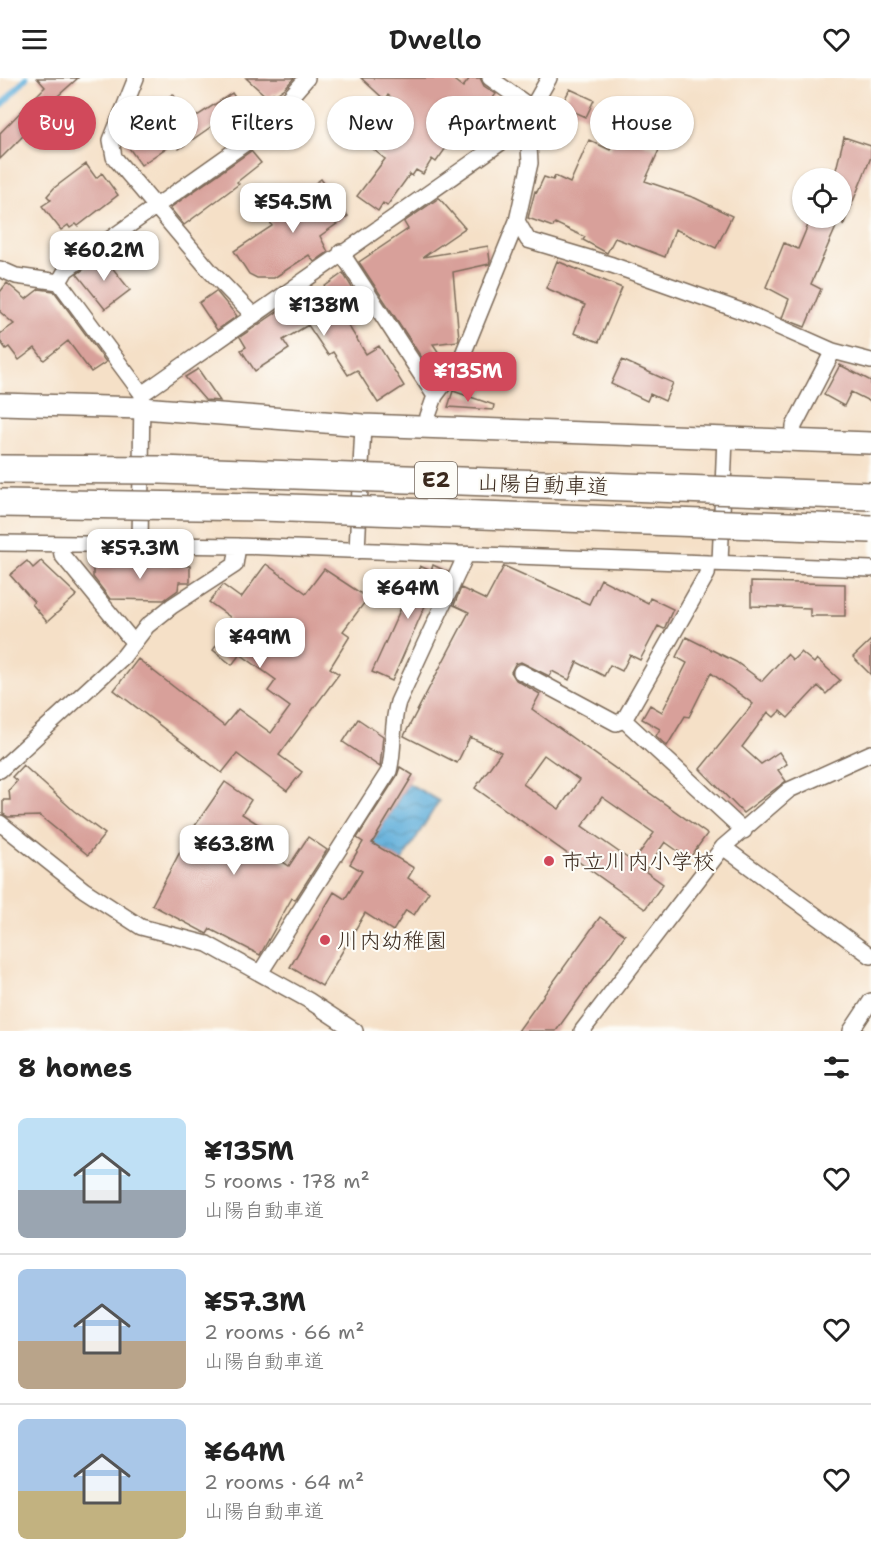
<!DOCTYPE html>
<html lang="en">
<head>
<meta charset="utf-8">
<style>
  body { margin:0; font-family:"Shantell Sans","Klee One",sans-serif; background:#f6f6f6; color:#222; height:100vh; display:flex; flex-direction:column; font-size:22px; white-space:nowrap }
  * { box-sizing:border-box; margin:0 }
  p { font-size:20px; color:#767676 }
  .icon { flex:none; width:33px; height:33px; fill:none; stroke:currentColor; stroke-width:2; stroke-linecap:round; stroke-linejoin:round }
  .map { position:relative; height:953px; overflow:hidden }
  .panel { display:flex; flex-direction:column; background:#fff; flex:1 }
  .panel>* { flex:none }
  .top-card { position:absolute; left:18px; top:18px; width:836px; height:54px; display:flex; gap:12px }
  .controls { position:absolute; left:792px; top:90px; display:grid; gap:12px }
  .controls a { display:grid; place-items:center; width:60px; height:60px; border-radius:50%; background:#fff; box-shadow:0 2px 4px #0004; font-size:30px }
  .price { position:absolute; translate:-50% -51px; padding:0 14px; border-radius:12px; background:#fff; color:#222; font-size:20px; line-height:39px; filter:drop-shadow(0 2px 3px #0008) }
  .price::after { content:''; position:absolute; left:50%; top:36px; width:18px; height:14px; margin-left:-9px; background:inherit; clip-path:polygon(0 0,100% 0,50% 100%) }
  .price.on { background:#d1495b; color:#fff }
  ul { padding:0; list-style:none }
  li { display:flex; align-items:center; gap:18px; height:150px; padding:0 18px }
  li+li { border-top:2px solid #e0e0e0 }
  li span { display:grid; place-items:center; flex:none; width:168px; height:120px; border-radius:9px; color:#555 }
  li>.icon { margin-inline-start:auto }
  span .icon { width:72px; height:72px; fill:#fffc; stroke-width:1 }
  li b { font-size:26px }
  h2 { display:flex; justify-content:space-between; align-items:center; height:72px; padding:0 18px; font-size:26px }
  .chip { padding:0 21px; border-radius:27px; background:#fff; box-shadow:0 2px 4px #0004; font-size:21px; line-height:54px }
  .chip.on { background:#d1495b; color:#fff }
  header { display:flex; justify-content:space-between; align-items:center; height:78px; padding:0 18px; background:#fff; font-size:27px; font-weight:600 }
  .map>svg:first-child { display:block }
  .water { fill:url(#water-waves); stroke:#4e6c7c; stroke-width:1.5 }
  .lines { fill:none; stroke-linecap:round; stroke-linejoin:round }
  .stream { stroke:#60afda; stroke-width:6 }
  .building { fill:#d8a09a; fill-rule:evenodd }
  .street-casing { stroke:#7c6a59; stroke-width:18 }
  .secondary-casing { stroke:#7c6a59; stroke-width:24 }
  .street { stroke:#fff; stroke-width:15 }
  .secondary { stroke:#fff; stroke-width:21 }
  .highway-bridge-casing { stroke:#7c6a59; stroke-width:30; stroke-linecap:butt }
  .highway-bridge { stroke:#fff; stroke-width:27 }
  .poi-dot { fill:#d1495b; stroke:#fdfcf7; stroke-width:2 }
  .labels { text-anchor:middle; stroke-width:4.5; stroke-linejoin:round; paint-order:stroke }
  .shield { fill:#fdfcf7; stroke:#75695f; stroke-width:1.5 }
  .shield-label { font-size:21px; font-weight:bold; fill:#3b2a1e }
  .street-label { font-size:22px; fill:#3b2a1e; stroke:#fdfcf7 }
  .poi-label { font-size:22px; fill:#3b2a1e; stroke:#fdfcf7; text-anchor:start }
</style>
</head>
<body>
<header><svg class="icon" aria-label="menu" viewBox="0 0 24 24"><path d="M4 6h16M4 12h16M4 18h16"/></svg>Dwello<svg class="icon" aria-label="heart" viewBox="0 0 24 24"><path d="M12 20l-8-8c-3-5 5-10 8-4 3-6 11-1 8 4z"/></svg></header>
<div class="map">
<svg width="871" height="953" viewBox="0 0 871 953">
  <defs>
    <pattern id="water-waves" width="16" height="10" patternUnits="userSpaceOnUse" patternTransform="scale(1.5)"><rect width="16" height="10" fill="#60afda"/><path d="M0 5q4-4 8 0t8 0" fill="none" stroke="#508fb0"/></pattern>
  </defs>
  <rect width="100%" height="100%" fill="#fdfcf7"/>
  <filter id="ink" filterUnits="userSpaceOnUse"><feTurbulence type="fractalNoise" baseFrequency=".0167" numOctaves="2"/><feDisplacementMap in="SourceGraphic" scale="12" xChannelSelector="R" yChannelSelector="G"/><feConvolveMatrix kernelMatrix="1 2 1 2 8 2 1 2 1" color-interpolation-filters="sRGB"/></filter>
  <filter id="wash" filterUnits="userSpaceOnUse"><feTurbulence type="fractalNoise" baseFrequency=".008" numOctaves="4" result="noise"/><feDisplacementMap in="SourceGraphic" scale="24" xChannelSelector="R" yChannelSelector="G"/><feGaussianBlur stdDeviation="1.35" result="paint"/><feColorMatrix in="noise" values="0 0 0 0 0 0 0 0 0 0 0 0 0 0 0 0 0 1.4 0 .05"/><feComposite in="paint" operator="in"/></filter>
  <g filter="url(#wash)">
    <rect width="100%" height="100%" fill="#f5e0c7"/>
    <path class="water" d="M408 705 439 723 402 783 372 765Z"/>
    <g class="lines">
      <path class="stream" d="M0 29 26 0"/>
    </g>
    <g id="blocks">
      <path class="building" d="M37 0H78L50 25 53 28 0 81V55L45 9Z
        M246 0H294L285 10 275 17 273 15 268 20Z
        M361 0H451L463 9 470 0H480L484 8 496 16 482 34 475 29 436 84 432 81 423 96 416 92 412 98 410 96 387 128 383 125 378 133 357 118 385 81 362 62 373 49 390 63 411 34 388 17 385 22Z
        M570 11 594 22 586 39 561 28Z
        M232 15 246 36 227 48 223 49 218 44 179 71 175 64 141 87 122 60 150 40 147 34 173 16 191 42Z
        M616 53 659 72 645 103 695 120 732 138 716 170 675 151 665 179 615 160 607 175 583 162 585 159 555 145 553 149 528 140 535 113 537 114 544 99 553 102 555 98 570 105 589 62 610 72Z
        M844 59 871 68V79L843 148 842 100H834Z
        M251 73 261 85 237 104 239 106 184 147 170 130Z
        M86 86 96 100 102 95 118 117 78 148 76 146 70 150 68 147 61 152 42 128 51 122 47 118 54 110Z
        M321 101 348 138 320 158 328 174 314 184 309 177 274 200H257L249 196 234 173 272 148 269 141 301 119 299 117Z
        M439 120 465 150 423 179 488 168 490 183 489 186 453 194 459 260 458 263 433 266 445 284 431 294 359 184 408 151 404 144Z
        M811 140H840L811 206 821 211 805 249 782 240 789 221 766 209 784 165 798 171Z
        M103 178 130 212 105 231 77 196Z
        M557 183 622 210 599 264 574 255 585 227 546 210Z
        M343 195 353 211 345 216 360 240 348 247 366 276 379 268 404 308 378 325 357 292 348 297 333 274 328 277 308 247 283 262 289 271 255 293 241 272 246 269 240 259 286 228 307 216 310 219Z
        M7 205 26 221 39 211 54 213 106 284 91 294 68 263 44 282 35 270 19 282 9 269 6 271 0 263V256L14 246 0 234V214Z
        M216 213 237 238 217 252 199 225Z
        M622 282 673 305 665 323 650 316 647 323 611 306Z
        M840 287 871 303V324L851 314 844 328 824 317Z
        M198 291 220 323 205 322 185 299Z
        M453 313 494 327 493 332 448 329Z
        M27 483 33 490 41 483 77 517 47 544 32 526 34 524 10 497Z
        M93 485 190 488V504H179L178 512 164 522 110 521 93 499Z
        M266 486 306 515 324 491 368 520 343 553 350 558 330 590 339 596 279 677 302 694 287 713 237 676 222 695 114 612 138 581 224 648 238 631 271 655 290 629 268 613 276 602 240 576 232 587 213 572 233 544 229 541 230 539 209 524 223 507 241 520Z
        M433 487 448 494 436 518 432 516 424 530 392 603 372 594 420 488 431 493Z
        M504 488 589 526 601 501 648 525 650 520 673 531 664 551 658 548 640 582 630 577 622 593 610 587 604 598 577 584 569 602 552 593 549 598 521 584 515 586 511 594 516 602 540 616 532 631 707 756 689 781 665 764 645 793 663 806 645 831 475 710 501 674 470 659 457 685 404 658 469 534 454 527 461 510 486 522ZM544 677 579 702 559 731 523 706ZM602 719 654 755 633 784 582 748Z
        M751 504 845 506V538H810V530L751 528Z
        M686 559 736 584 762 603 787 576 793 582 801 574 814 585 817 581 840 602 826 616 818 608 788 640 780 633 774 639 768 634 742 669 761 686 779 674 787 686 778 692 786 703 743 735 700 691 753 626 711 595 689 639 685 638 667 668 656 658 660 651 642 641 650 627 662 634 687 585 676 579Z
        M871 562V597L853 579Z
        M358 641 383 658 380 689 343 664Z
        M23 687 74 733 105 756 88 777 40 738 8 739 3 736V722H10L9 712 17 703 12 699Z
        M400 689 413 697 372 765 414 790 408 800 429 814 414 837 406 832 393 853 365 835 322 908 290 889 334 814 345 821 362 793 350 786 363 764 357 760 397 698Z
        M225 704 251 722 242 736 263 749 253 764 289 788 308 759 327 772 295 822 292 820 260 877 210 851 207 856 152 827 190 755Z
        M600 839 625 857 556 953H518Z"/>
    </g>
  </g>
  <g filter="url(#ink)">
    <use href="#blocks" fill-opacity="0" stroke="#7c6a59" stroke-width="1.5"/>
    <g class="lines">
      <g class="street-casing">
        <path id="street" d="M136 0 111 62 114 79 211 194 254 238
          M490 0 532 30
          M517 143 528 162 612 187 747 235 833 273 871 283
          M341 174 435 318
          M0 191 16 198 59 204 142 316
          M59 204 66 192 257 57 307 0
          M427 348 428 338 435 318 459 286 517 143 530 85 528 52 532 30 549 0
          M793 362 794 348 833 273
          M0 465 238 468 871 491
          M60 466 62 477 134 565
          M140 467 142 316 513 56 528 52
          M357 473 363 347
          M708 485 707 496 624 642 744 753
          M720 485 725 359
          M521 594 616 645 624 642
          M0 692 123 579 147 548 172 528 235 487 238 468
          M0 745 84 812 141 849 207 866 308 922 355 953
          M723 769 871 878
          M260 895 389 693C395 670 391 646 398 624L466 477
          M582 953 723 769 789 712 871 675
          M851 953 871 923"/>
      </g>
      <g class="secondary-casing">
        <path id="secondary" d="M0 326 142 330 363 347 871 365"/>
      </g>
      <use href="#street" class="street"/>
      <use href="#secondary" class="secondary"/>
      <g class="highway-bridge-casing">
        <path id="highway-bridge" d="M0 391 161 392 871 418
          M0 425 262 429 871 451"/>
      </g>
      <use href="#highway-bridge" class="highway-bridge"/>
    </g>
  </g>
  <g class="poi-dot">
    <circle cx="549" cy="783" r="6"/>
    <circle cx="325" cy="862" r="6"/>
  </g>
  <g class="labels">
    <rect class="shield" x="415" y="384" width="42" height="36" rx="4.5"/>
    <g class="shield-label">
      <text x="436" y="409">E2</text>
    </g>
    <g class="street-label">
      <text transform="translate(543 406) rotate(2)" y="8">山陽自動車道</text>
    </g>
    <g class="poi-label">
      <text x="561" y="791">市立川内小学校</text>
      <text x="337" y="870">川内幼稚園</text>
    </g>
  </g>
</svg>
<div class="controls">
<a><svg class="icon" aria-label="locate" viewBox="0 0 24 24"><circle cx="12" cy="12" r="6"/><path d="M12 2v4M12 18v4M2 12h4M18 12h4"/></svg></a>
</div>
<b class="price" style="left:293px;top:156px">¥54.5M</b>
<b class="price" style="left:104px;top:204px">¥60.2M</b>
<b class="price" style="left:324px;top:259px">¥138M</b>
<b class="price on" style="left:468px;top:325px">¥135M</b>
<b class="price" style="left:140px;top:502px">¥57.3M</b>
<b class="price" style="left:408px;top:542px">¥64M</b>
<b class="price" style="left:260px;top:591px">¥49M</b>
<b class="price" style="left:234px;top:798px">¥63.8M</b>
<div class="top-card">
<a class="chip on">Buy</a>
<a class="chip">Rent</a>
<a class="chip">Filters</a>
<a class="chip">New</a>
<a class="chip">Apartment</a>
<a class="chip">House</a>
</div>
</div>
<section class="panel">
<h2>8 homes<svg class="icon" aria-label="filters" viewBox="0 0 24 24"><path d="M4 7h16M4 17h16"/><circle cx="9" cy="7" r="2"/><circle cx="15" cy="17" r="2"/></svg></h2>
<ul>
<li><span style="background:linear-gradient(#bfe0f5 60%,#9aa5b1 0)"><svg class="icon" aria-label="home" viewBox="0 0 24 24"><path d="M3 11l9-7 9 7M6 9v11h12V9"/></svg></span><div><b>¥135M</b><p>5 rooms · 178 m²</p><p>山陽自動車道</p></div><svg class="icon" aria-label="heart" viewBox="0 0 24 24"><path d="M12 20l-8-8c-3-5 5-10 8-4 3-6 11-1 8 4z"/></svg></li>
<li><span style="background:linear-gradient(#a9c7e8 60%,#b9a48a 0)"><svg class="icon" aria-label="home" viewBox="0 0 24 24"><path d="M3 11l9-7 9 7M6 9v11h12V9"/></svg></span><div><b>¥57.3M</b><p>2 rooms · 66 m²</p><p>山陽自動車道</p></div><svg class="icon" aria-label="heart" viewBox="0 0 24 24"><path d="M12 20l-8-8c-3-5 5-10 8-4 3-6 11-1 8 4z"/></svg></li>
<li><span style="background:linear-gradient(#a9c7e8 60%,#c2b280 0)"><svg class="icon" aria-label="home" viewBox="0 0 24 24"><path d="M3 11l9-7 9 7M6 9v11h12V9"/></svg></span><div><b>¥64M</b><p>2 rooms · 64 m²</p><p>山陽自動車道</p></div><svg class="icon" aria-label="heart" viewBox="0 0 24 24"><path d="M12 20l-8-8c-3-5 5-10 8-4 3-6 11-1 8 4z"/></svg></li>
</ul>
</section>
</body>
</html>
